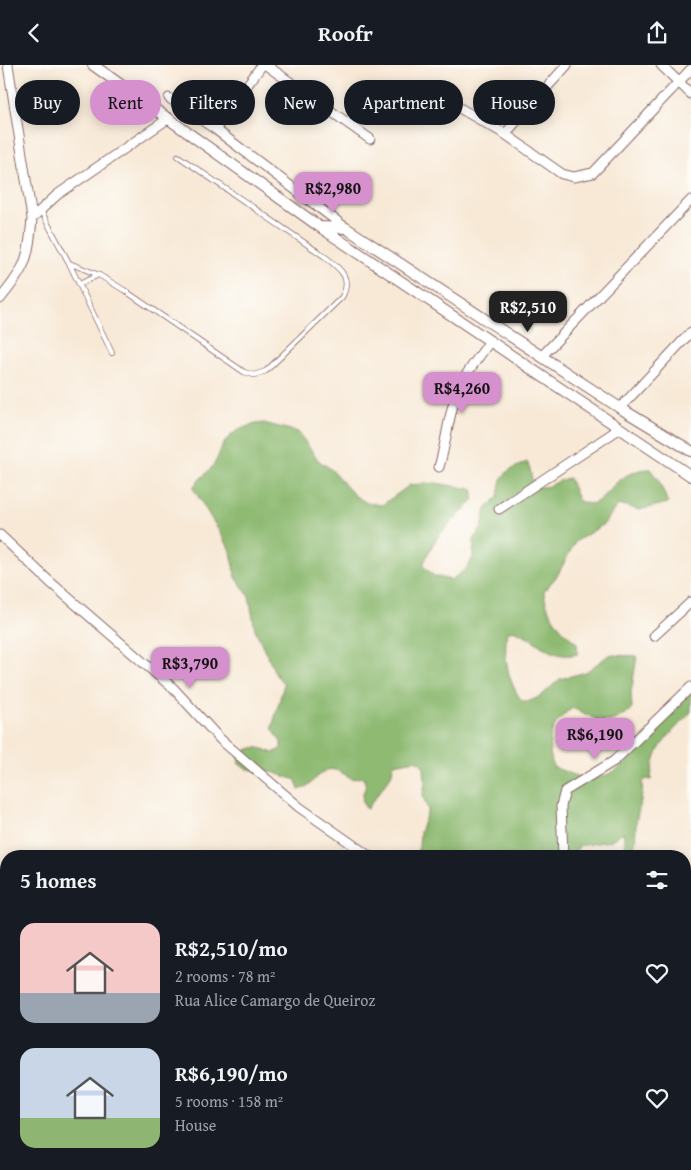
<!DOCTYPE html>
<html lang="en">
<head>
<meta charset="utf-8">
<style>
  body { margin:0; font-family:"Gentium Book Plus",serif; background:#20242c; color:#f1f3f6; height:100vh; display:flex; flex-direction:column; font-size:19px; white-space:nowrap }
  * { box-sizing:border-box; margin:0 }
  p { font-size:16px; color:#9ea1a6 }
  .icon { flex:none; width:28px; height:28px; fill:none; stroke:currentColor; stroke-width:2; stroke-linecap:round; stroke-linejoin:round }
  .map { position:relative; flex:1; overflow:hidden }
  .sheet { position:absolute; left:0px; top:785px; width:691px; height:320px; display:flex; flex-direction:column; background:#171b24; border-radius:20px 20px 0 0; box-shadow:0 2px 12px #0003 }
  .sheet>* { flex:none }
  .guide { position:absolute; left:15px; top:15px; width:661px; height:45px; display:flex; gap:10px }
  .price { position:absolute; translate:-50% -42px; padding:0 11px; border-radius:10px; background:#d690ce; color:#111; font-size:16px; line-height:32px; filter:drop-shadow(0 1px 2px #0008) }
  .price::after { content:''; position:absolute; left:50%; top:30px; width:15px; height:11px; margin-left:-8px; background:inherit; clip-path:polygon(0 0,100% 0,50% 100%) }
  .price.selected { background:#222; color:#fff }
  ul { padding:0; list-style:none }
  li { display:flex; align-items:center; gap:15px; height:125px; padding:0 20px }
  li span { display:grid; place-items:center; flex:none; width:140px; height:100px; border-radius:15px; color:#555 }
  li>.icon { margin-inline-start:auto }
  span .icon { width:60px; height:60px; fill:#fffc; stroke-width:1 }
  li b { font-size:21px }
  h2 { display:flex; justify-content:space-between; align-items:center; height:60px; padding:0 20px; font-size:21px }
  .pill { padding:0 18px; border-radius:22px; background:#171b24; box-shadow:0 2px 12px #0003; font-size:18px; line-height:45px }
  .pill.selected { background:#d690ce; color:#111 }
  header { display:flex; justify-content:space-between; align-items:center; height:65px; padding:0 20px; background:#171b24; font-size:22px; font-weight:700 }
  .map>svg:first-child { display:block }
  .green { fill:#b3da84; stroke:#7e7c58 }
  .forest { fill:#8eba72; stroke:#6c6c4e }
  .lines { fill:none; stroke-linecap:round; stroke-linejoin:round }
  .service-casing { stroke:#876667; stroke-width:6 }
  .minor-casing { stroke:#876667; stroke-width:11 }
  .tertiary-casing { stroke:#876667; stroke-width:12 }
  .motorway-casing { stroke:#876667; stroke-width:17 }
  .service { stroke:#fff; stroke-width:4.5 }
  .minor { stroke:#fff; stroke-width:9 }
  .tertiary { stroke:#fff; stroke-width:10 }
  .motorway { stroke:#f4c26a; stroke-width:15 }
</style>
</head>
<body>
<header><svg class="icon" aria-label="back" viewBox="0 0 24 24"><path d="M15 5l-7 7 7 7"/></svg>Roofr<svg class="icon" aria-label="share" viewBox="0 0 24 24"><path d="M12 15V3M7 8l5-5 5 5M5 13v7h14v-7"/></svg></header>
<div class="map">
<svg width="691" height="1105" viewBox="0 0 691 1105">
  <rect width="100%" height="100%" fill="#fdfcf7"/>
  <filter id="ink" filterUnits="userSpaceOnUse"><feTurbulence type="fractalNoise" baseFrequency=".02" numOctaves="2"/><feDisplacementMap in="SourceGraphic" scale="10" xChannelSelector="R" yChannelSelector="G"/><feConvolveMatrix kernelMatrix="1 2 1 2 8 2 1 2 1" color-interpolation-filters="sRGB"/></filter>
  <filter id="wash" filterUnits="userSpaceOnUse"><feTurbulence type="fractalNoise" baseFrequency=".0096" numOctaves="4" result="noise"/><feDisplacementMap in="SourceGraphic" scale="20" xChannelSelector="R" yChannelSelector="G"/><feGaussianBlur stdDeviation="1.12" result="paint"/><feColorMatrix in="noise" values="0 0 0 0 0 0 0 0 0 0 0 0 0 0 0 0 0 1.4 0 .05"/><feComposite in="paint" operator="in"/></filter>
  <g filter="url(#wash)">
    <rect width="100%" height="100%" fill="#f8e9d7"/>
    <path class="green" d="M643 783 665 791H636Z
      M685 812 691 817V1049L685 1069Z
      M0 961 6 974V1014L0 1001Z
      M50 1099H70L74 1105H54Z
      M664 1099H680L679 1105H660Z"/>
    <path class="forest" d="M264 358 298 367 319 396 331 404 354 430 367 438 382 440 410 420 435 418 473 424V436C449 461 436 466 423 501L434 511 451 515 465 505 473 493 474 475 482 462 486 444 498 432 501 414 508 406 527 397C532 405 530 413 535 422 555 423 553 416 569 413L578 435C596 446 603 430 614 420 625 410 636 404 650 404L659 416 668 438 639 445 622 440 617 441 604 459 575 477 557 511 544 526C545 546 561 566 577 578L578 589C547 596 538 572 512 565L507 568C503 590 508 618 522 636H530L541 631 560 614 586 607 609 590 637 591 631 628 632 644C604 665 601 655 572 643 549 660 546 674 553 702L585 714 602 712 615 706 628 696 644 671 691 626V647C670 670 653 681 651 715L646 714 642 717C644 733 637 745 636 761 635 773 637 776 631 788L627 789 623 767 610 776 579 781 573 791H411L419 783 420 767 428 745 423 731 425 718 424 703 421 698 415 695 394 699 391 711 367 744C360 738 362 729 366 721L363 712 351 714C320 689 319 720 299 725L296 715 272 707 247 704 239 699 238 691C252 680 257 681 273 688L281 684V677L272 663 284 619 276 610 255 564 249 531 235 511 231 486 193 423C198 413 209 408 214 399 219 392 220 383 225 377 233 365 250 359 264 358Z"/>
  </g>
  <g filter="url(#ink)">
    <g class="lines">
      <g class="service-casing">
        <path id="service" d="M41 146 69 198 99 210 124 225 244 307 254 310 266 306 342 232C353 212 339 203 324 191L178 91
          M69 198 112 288
          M80 219 98 210"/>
      </g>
      <g class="minor-casing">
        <path id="minor" d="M8 0 32 153
          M266 0 370 74
          M661 0 691 29
          M169 33 215 64 346 163
          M456 41 505 69 562 109 574 112 593 108 691 4
          M215 64 262 0
          M505 69 567 0
          M0 234C26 203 29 193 32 153L57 130 169 53
          M542 291 691 135
          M620 343 691 267
          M439 402C447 376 448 348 459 322 467 306 480 291 490 276
          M499 444 619 364
          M0 470 50 517 174 624 220 674 299 742 369 791
          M654 571 691 537
          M563 791 561 741 565 726 614 696 691 622
          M588 1099 591 1105"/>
      </g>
      <g class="tertiary-casing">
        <path id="tertiary" d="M93 0 320 162 691 411
          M320 162 346 163 620 343 691 386"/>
      </g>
      <g class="motorway-casing">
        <path id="motorway" d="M0 939 6 954
          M0 1019 6 1031
          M42 1099 45 1105
          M79 1099 83 1105"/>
      </g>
      <use href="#service" class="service"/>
      <use href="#minor" class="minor"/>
      <use href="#tertiary" class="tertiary"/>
      <use href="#motorway" class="motorway"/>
    </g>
  </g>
</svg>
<b class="price" style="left:333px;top:149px">R$2,980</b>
<b class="price selected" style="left:528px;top:268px">R$2,510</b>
<b class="price" style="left:462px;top:349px">R$4,260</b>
<b class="price" style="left:190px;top:624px">R$3,790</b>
<b class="price" style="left:595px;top:695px">R$6,190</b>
<div class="guide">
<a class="pill">Buy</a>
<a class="pill selected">Rent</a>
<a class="pill">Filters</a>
<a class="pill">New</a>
<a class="pill">Apartment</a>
<a class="pill">House</a>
</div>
<section class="sheet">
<h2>5 homes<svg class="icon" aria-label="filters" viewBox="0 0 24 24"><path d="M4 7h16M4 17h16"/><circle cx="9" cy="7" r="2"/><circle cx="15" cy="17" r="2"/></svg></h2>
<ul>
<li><span style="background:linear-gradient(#f6c9c9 70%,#9aa5b1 0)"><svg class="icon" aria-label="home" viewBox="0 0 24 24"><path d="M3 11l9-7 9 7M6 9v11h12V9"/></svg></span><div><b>R$2,510/mo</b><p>2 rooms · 78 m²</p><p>Rua Alice Camargo de Queiroz</p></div><svg class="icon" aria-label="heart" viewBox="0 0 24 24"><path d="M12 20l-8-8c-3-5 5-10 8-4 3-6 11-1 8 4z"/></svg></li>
<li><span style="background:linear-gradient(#c9d6e8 70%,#8fb573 0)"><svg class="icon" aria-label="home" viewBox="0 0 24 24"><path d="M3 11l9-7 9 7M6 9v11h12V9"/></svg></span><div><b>R$6,190/mo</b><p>5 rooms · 158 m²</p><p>House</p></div><svg class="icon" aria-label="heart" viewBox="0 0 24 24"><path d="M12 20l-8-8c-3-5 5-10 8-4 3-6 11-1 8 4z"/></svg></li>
</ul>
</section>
</div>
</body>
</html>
